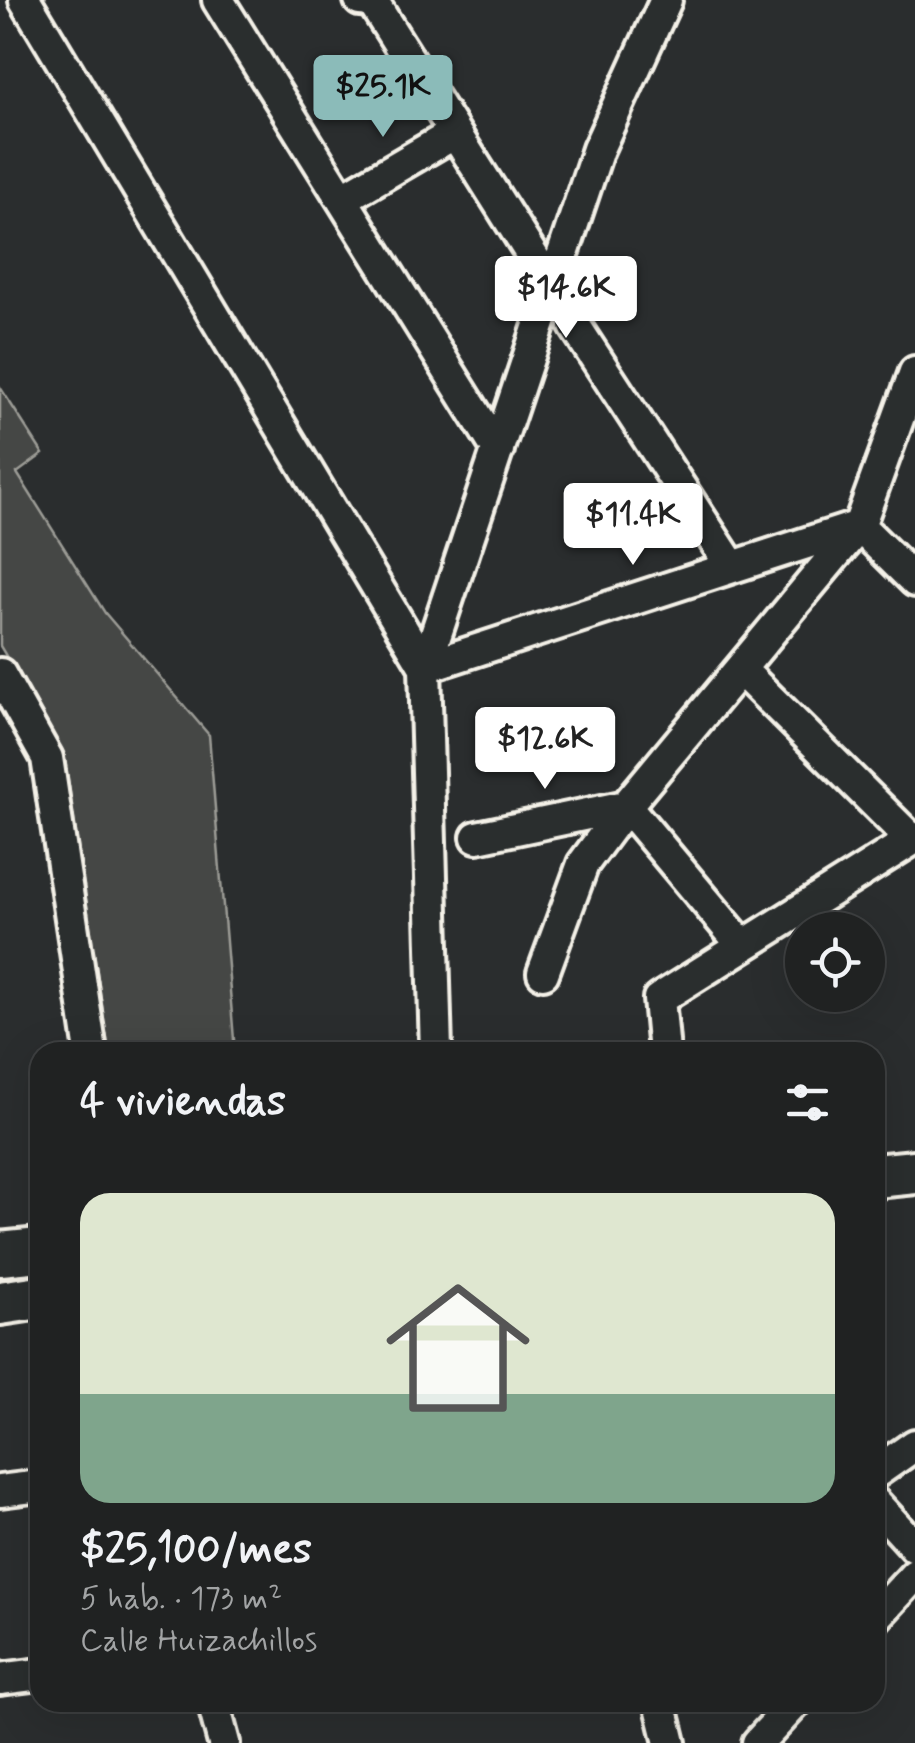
<!DOCTYPE html>
<html lang="es">
<head>
<meta charset="utf-8">
<style>
  body { margin:0; font-family:Mynerve,sans-serif; background:#282a2a; color:#f1f3f6; height:100vh; display:flex; flex-direction:column; font-size:38px; white-space:nowrap }
  * { box-sizing:border-box; margin:0 }
  p { font-size:32px; color:#a2a4a5 }
  .icon { flex:none; width:55px; height:55px; fill:none; stroke:currentColor; stroke-width:2; stroke-linecap:round; stroke-linejoin:round }
  .map { position:relative; flex:1; overflow:hidden }
  .details { position:absolute; left:30px; top:1042px; width:855px; height:670px; display:flex; flex-direction:column; background:#202222; border-radius:30px; box-shadow:0 10px 40px #0002,0 0 0 2px #3d3f40 }
  .details>* { flex:none }
  .buttons { position:absolute; left:785px; top:912px; display:grid; gap:20px }
  .buttons a { display:grid; place-items:center; width:100px; height:100px; border-radius:50%; background:#202222; box-shadow:0 10px 40px #0002,0 0 0 2px #3d3f40; font-size:50px }
  .price { position:absolute; translate:-50% -85px; padding:0 22px; border-radius:10px; background:#fff; color:#222; font-size:32px; line-height:65px; filter:drop-shadow(0 2px 5px #0008) }
  .price::after { content:''; position:absolute; left:50%; top:60px; width:30px; height:22px; margin-left:-15px; background:inherit; clip-path:polygon(0 0,100% 0,50% 100%) }
  .price.on { background:#8bbbb9; color:#111 }
  ul { padding:0; list-style:none }
  li { display:grid; align-content:center; gap:20px; height:530px; padding:0 50px }
  li+li { border-top:2px solid #3d3f40 }
  li span { display:grid; place-items:center; height:310px; border-radius:30px; color:#555 }
  li>.icon { margin-inline-start:auto }
  span .icon { width:180px; height:180px; fill:#fffc; stroke-width:1 }
  li b { font-size:42px }
  h2 { display:flex; justify-content:space-between; align-items:center; height:120px; padding:0 50px; font-size:42px }
  .map>svg:first-child { display:block }
  .green { fill:#444645; stroke:#9c9c96; stroke-width:2.5 }
  .lines { fill:none; stroke-linecap:round; stroke-linejoin:round }
  .minor-casing { stroke:#f4f1e8; stroke-width:38 }
  .secondary-casing { stroke:#f4f1e8; stroke-width:50 }
  .minor { stroke:#2a2d2e; stroke-width:30 }
  .secondary { stroke:#2a2d2e; stroke-width:42 }
</style>
</head>
<body>
<div class="map">
<svg width="915" height="1743" viewBox="0 0 915 1743">
  <rect width="100%" height="100%" fill="#2a2d2e"/>
  <filter id="ink" filterUnits="userSpaceOnUse"><feTurbulence type="fractalNoise" baseFrequency=".01" numOctaves="2"/><feDisplacementMap in="SourceGraphic" scale="20" xChannelSelector="R" yChannelSelector="G"/><feConvolveMatrix kernelMatrix="1 2 1 2 8 2 1 2 1" color-interpolation-filters="sRGB"/></filter>
  <g filter="url(#ink)">
    <path class="green" d="M0 387 43 454 17 473 105 613 209 735 235 1052H109L64 753 0 646Z"/>
    <g class="lines">
      <g class="minor-casing">
        <path id="minor" d="M25 0 425 667 436 1052
          M218 0 498 450
          M360 0 372 1 552 287
          M342 199 455 133
          M575 326 732 567
          M859 526 915 581
          M425 667 598 149 666 0
          M425 667 859 526
          M740 669 912 840
          M0 674 47 758 91 1052
          M477 837 626 806 743 946
          M543 973 583 864 626 806 859 526 915 372
          M664 1052 659 999 915 838
          M875 1473 915 1445
          M0 1491 40 1486
          M875 1503 915 1547
          M875 1618 915 1575
          M0 1679 40 1674
          M213 1702 224 1743
          M660 1702 670 1743
          M758 1743 796 1702"/>
      </g>
      <g class="secondary-casing">
        <path id="secondary" d="M875 1176 915 1172
          M0 1254 40 1250
          M0 1303 40 1297"/>
      </g>
      <use href="#minor" class="minor"/>
      <use href="#secondary" class="secondary"/>
    </g>
  </g>
</svg>
<div class="buttons">
<a><svg class="icon" aria-label="locate" viewBox="0 0 24 24"><circle cx="12" cy="12" r="6"/><path d="M12 2v4M12 18v4M2 12h4M18 12h4"/></svg></a>
</div>
<b class="price on" style="left:383px;top:140px">$25.1K</b>
<b class="price" style="left:566px;top:341px">$14.6K</b>
<b class="price" style="left:633px;top:568px">$11.4K</b>
<b class="price" style="left:545px;top:792px">$12.6K</b>
<section class="details">
<h2>4 viviendas<svg class="icon" aria-label="filters" viewBox="0 0 24 24"><path d="M4 7h16M4 17h16"/><circle cx="9" cy="7" r="2"/><circle cx="15" cy="17" r="2"/></svg></h2>
<ul>
<li><span style="background:linear-gradient(#dfe7d0 65%,#7fa58c 0)"><svg class="icon" aria-label="home" viewBox="0 0 24 24"><path d="M3 11l9-7 9 7M6 9v11h12V9"/></svg></span><div><b>$25,100/mes</b><p>5 hab. · 173 m²</p><p>Calle Huizachillos</p></div></li>
</ul>
</section>
</div>
</body>
</html>
